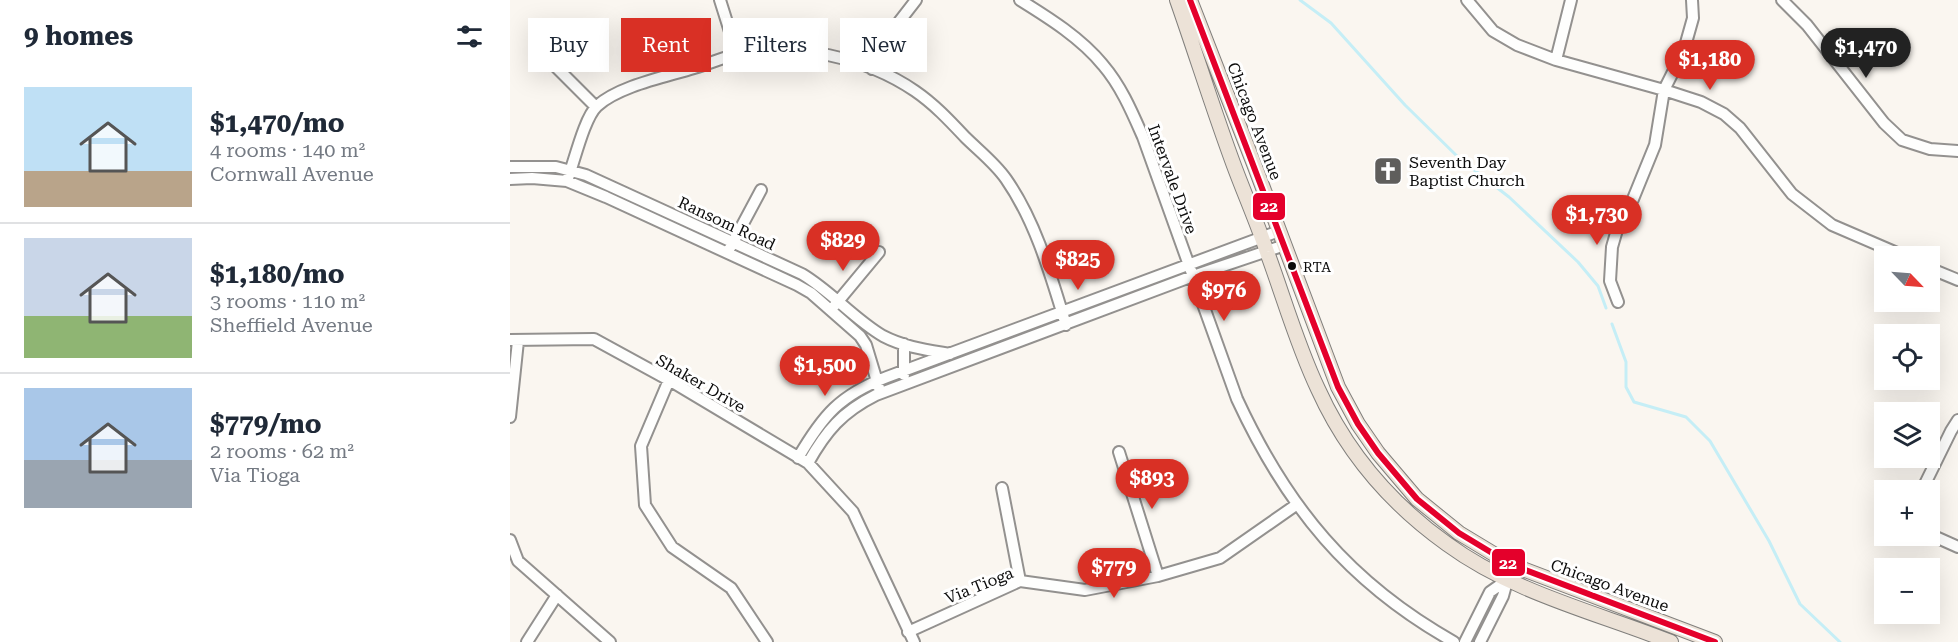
<!DOCTYPE html>
<html lang="en">
<head>
<meta charset="utf-8">
<style>
  body { margin:0; font-family:"Roboto Serif",serif; background:#f6f6f7; color:#1f2937; height:100vh; display:flex; flex-direction:column; font-size:22px; white-space:nowrap }
  * { box-sizing:border-box; margin:0 }
  p { font-size:20px; color:#747a83 }
  .icon { flex:none; width:33px; height:33px; fill:none; stroke:currentColor; stroke-width:2; stroke-linecap:round; stroke-linejoin:round }
  .map { position:relative; flex:1; overflow:hidden }
  .sheet { display:flex; flex-direction:column; background:#fff; width:510px }
  .sheet>* { flex:none }
  .top-card { position:absolute; left:18px; top:18px; width:570px; height:54px; display:flex; gap:12px }
  .needle { width:39px; rotate:115deg }
  .fabs { position:absolute; left:1364px; top:246px; display:grid; gap:12px }
  .fabs a { display:grid; place-items:center; width:66px; height:66px; border-radius:0px; background:#fff; box-shadow:0 6px 24px #0002; font-size:30px }
  .price { position:absolute; translate:-50% -51px; padding:0 14px; border-radius:21px; background:#d93025; color:#fff; font-size:20px; line-height:39px; filter:drop-shadow(0 2px 3px #0008) }
  .price::after { content:''; position:absolute; left:50%; top:36px; width:18px; height:14px; margin-left:-9px; background:inherit; clip-path:polygon(0 0,100% 0,50% 100%) }
  .price.selected { background:#222; color:#fff }
  ul { padding:0; list-style:none }
  li { display:flex; align-items:center; gap:18px; height:150px; padding:0 24px }
  li+li { border-top:2px solid #e0e1e3 }
  li span { display:grid; place-items:center; flex:none; width:168px; height:120px; border-radius:0px; color:#555 }
  li>.icon { margin-inline-start:auto }
  span .icon { width:72px; height:72px; fill:#fffc; stroke-width:1 }
  li b { font-size:26px }
  h2 { display:flex; justify-content:space-between; align-items:center; height:72px; padding:0 24px; font-size:26px }
  .pill { padding:0 21px; border-radius:0px; background:#fff; box-shadow:0 6px 24px #0002; font-size:21px; line-height:54px }
  .pill.selected { background:#d93025; color:#fff }
  main { display:flex; flex:1; min-height:0 }
  .map>svg:first-child { display:block }
  .lines { fill:none; stroke-linecap:round; stroke-linejoin:round }
  .stream { stroke:#c5eef6; stroke-width:3 }
  .minor-casing { stroke:#93918f; stroke-width:14 }
  .major-casing { stroke:#807f7c; stroke-width:16 }
  .minor { stroke:#fefefd; stroke-width:10 }
  .major { stroke:#ece2d7; stroke-width:14 }
  .bus-1-casing { stroke:#fff; stroke-width:10 }
  .bus-1 { stroke:#e4002b; stroke-width:6 }
  .bus-dot { fill:#0c0c0c; stroke:#fff; stroke-width:2 }
  .labels { text-anchor:middle; stroke-width:6; stroke-linejoin:round; paint-order:stroke }
  .bus-label { font-size:14px; fill:#0c0c0c; stroke:#fff; text-anchor:start }
  .street-label { font-size:16px; fill:#0c0c0c; stroke:#fff }
  .poi-label { font-size:16px; fill:#0c0c0c; stroke:#fff; text-anchor:start }
  .line-badge { stroke:#fff; stroke-width:2 }
  .badge-label { font-size:16px; text-anchor:middle; font-weight:bold; fill:#fff }
</style>
</head>
<body>
<main>
<section class="sheet">
<h2>9 homes<svg class="icon" aria-label="filters" viewBox="0 0 24 24"><path d="M4 7h16M4 17h16"/><circle cx="9" cy="7" r="2"/><circle cx="15" cy="17" r="2"/></svg></h2>
<ul>
<li><span style="background:linear-gradient(#bfe0f5 70%,#b9a48a 0)"><svg class="icon" aria-label="home" viewBox="0 0 24 24"><path d="M3 11l9-7 9 7M6 9v11h12V9"/></svg></span><div><b>$1,470/mo</b><p>4 rooms · 140 m²</p><p>Cornwall Avenue</p></div></li>
<li><span style="background:linear-gradient(#c9d6e8 65%,#8fb573 0)"><svg class="icon" aria-label="home" viewBox="0 0 24 24"><path d="M3 11l9-7 9 7M6 9v11h12V9"/></svg></span><div><b>$1,180/mo</b><p>3 rooms · 110 m²</p><p>Sheffield Avenue</p></div></li>
<li><span style="background:linear-gradient(#a9c7e8 60%,#9aa5b1 0)"><svg class="icon" aria-label="home" viewBox="0 0 24 24"><path d="M3 11l9-7 9 7M6 9v11h12V9"/></svg></span><div><b>$779/mo</b><p>2 rooms · 62 m²</p><p>Via Tioga</p></div></li>
</ul>
</section>
<div class="map">
<svg width="1448" height="642" viewBox="0 0 1448 642">
  <rect width="100%" height="100%" fill="#faf6f0"/>
  <g class="lines">
    <path class="stream" d="M790 0 821 23 895 105 950 159 999 197 1068 262 1088 286 1096 308
      M1102 324 1116 362V387L1124 402 1176 417 1200 441 1259 541 1290 604 1330 642"/>
    <g class="minor-casing">
      <path id="minor" d="M210 0 227 54
        M510 0C539 18 571 38 593 65 611 86 622 112 633 137L727 399C777 507 839 583 944 642
        M957 0 983 31 1007 45 1046 60 1154 90 1191 102 1214 114 1230 128 1282 194 1322 225 1394 256
        M1272 0 1297 25 1374 123 1392 140 1420 149 1448 151
        M1046 60 1061 0
        M41 62 86 107
        M362 69 375 40 406 0
        M0 167H46L76 175 292 274C322 292 344 319 373 336 394 347 417 350 440 354
        M0 179 22 178 57 181 96 197 287 285 301 293 350 336 356 345 369 388
        M57 181C64 163 74 118 87 106 109 86 155 77 184 68 198 64 212 58 227 54 283 41 357 58 405 91 424 104 439 120 455 137 468 150 485 163 496 179 526 222 541 276 556 325
        M220 248 251 190
        M1419 268 1448 280
        M1108 302 1100 281 1102 247 1113 209 1123 199 1145 145 1154 90 1174 50 1183 18 1182 0
        M325 305 369 252
        M0 340 84 339 159 380 298 463 343 512 404 642
        M394 344V375
        M159 380 131 446 135 505 162 547 221 588 257 642
        M0 417 8 341
        M609 452 648 576
        M288 458C313 415 330 395 377 377L769 231
        M298 463C316 431 332 412 366 395L683 276 775 245
        M492 488 510 581
        M1412 490 1441 431 1448 420
        M1419 534 1448 547
        M0 540 8 561 100 642
        M398 632 510 581 575 590 648 576 710 558 786 505
        M17 642 47 595
        M955 642 980 592 997 580
        M970 642 993 596 999 574"/>
    </g>
    <g class="major-casing">
      <path id="major" d="M667 0C686 54 703 109 723 163 734 193 747 222 757 252 774 298 787 345 808 389 836 451 881 504 937 544 1004 593 1085 612 1161 642
        M680 0 744 164 828 387 848 424 868 453 907 499 949 533 1002 565 1205 642"/>
    </g>
    <use href="#minor" class="minor"/>
    <use href="#major" class="major"/>
    <g class="bus-1-casing">
      <path id="bus-1" d="M680 0 828 387 848 424 868 453 907 499 949 533 1002 565 1205 642"/>
    </g>
    <use href="#bus-1" class="bus-1"/>
  </g>
  <defs>
    <g id="church-square" transform="scale(1.5)"><rect x="-9" y="-9" width="18" height="18" rx="4" fill="#5f5e5c" stroke="#fff"/><path d="M-1.2-6h2.4v3.5h3.3v2.4h-3.3V6h-2.4V-.1h-3.3v-2.4h3.3Z" fill="#fff"/></g>
  </defs>
  <g fill-rule="evenodd">
    <use href="#church-square" x="878" y="171"/>
  </g>
  <circle class="bus-dot" cx="782" cy="266" r="5"/>
  <g class="labels">
    <g class="bus-label">
      <text x="793" y="272">RTA</text>
    </g>
    <g class="street-label">
      <text transform="translate(745 121) rotate(69)" y="6">Chicago Avenue</text>
      <text transform="translate(663 179) rotate(70)" y="6">Intervale Drive</text>
      <text transform="translate(217 223) rotate(25)" y="6">Ransom Road</text>
      <text transform="translate(191 383) rotate(30)" y="6">Shaker Drive</text>
      <text transform="translate(469 585) rotate(-22)" y="6">Via Tioga</text>
      <text transform="translate(1100 585) rotate(20)" y="6">Chicago Avenue</text>
    </g>
    <g class="poi-label">
      <text x="899" y="168">Seventh Day<tspan x="899" dy="18">Baptist Church</tspan></text>
    </g>
  </g>
  <g class="line-badge">
    <rect x="742" y="192" width="34" height="29" rx="6" fill="#e4002b"/>
    <rect x="981" y="548" width="35" height="29" rx="6" fill="#e4002b"/>
  </g>
  <g class="badge-label">
    <text x="759" y="212">22</text>
    <text x="998" y="569">22</text>
  </g>
</svg>
<div class="fabs">
<a><svg class="needle" viewBox="-14 -14 28 28"><path d="M0-13l5 13h-10z" fill="#e53935"/><path d="M0 13l5-13h-10z" fill="#747a83"/></svg></a>
<a><svg class="icon" aria-label="locate" viewBox="0 0 24 24"><circle cx="12" cy="12" r="6"/><path d="M12 2v4M12 18v4M2 12h4M18 12h4"/></svg></a>
<a><svg class="icon" aria-label="layers" viewBox="0 0 24 24"><path d="M12 4l9 5-9 5-9-5zM3 14l9 5 9-5"/></svg></a>
<a>+</a>
<a>−</a>
</div>
<b class="price selected" style="left:1356px;top:79px">$1,470</b>
<b class="price" style="left:1200px;top:91px">$1,180</b>
<b class="price" style="left:1087px;top:246px">$1,730</b>
<b class="price" style="left:333px;top:272px">$829</b>
<b class="price" style="left:568px;top:291px">$825</b>
<b class="price" style="left:714px;top:322px">$976</b>
<b class="price" style="left:315px;top:397px">$1,500</b>
<b class="price" style="left:642px;top:510px">$893</b>
<b class="price" style="left:604px;top:599px">$779</b>
<div class="top-card">
<a class="pill">Buy</a>
<a class="pill selected">Rent</a>
<a class="pill">Filters</a>
<a class="pill">New</a>
</div>
</div>
</main>
</body>
</html>
